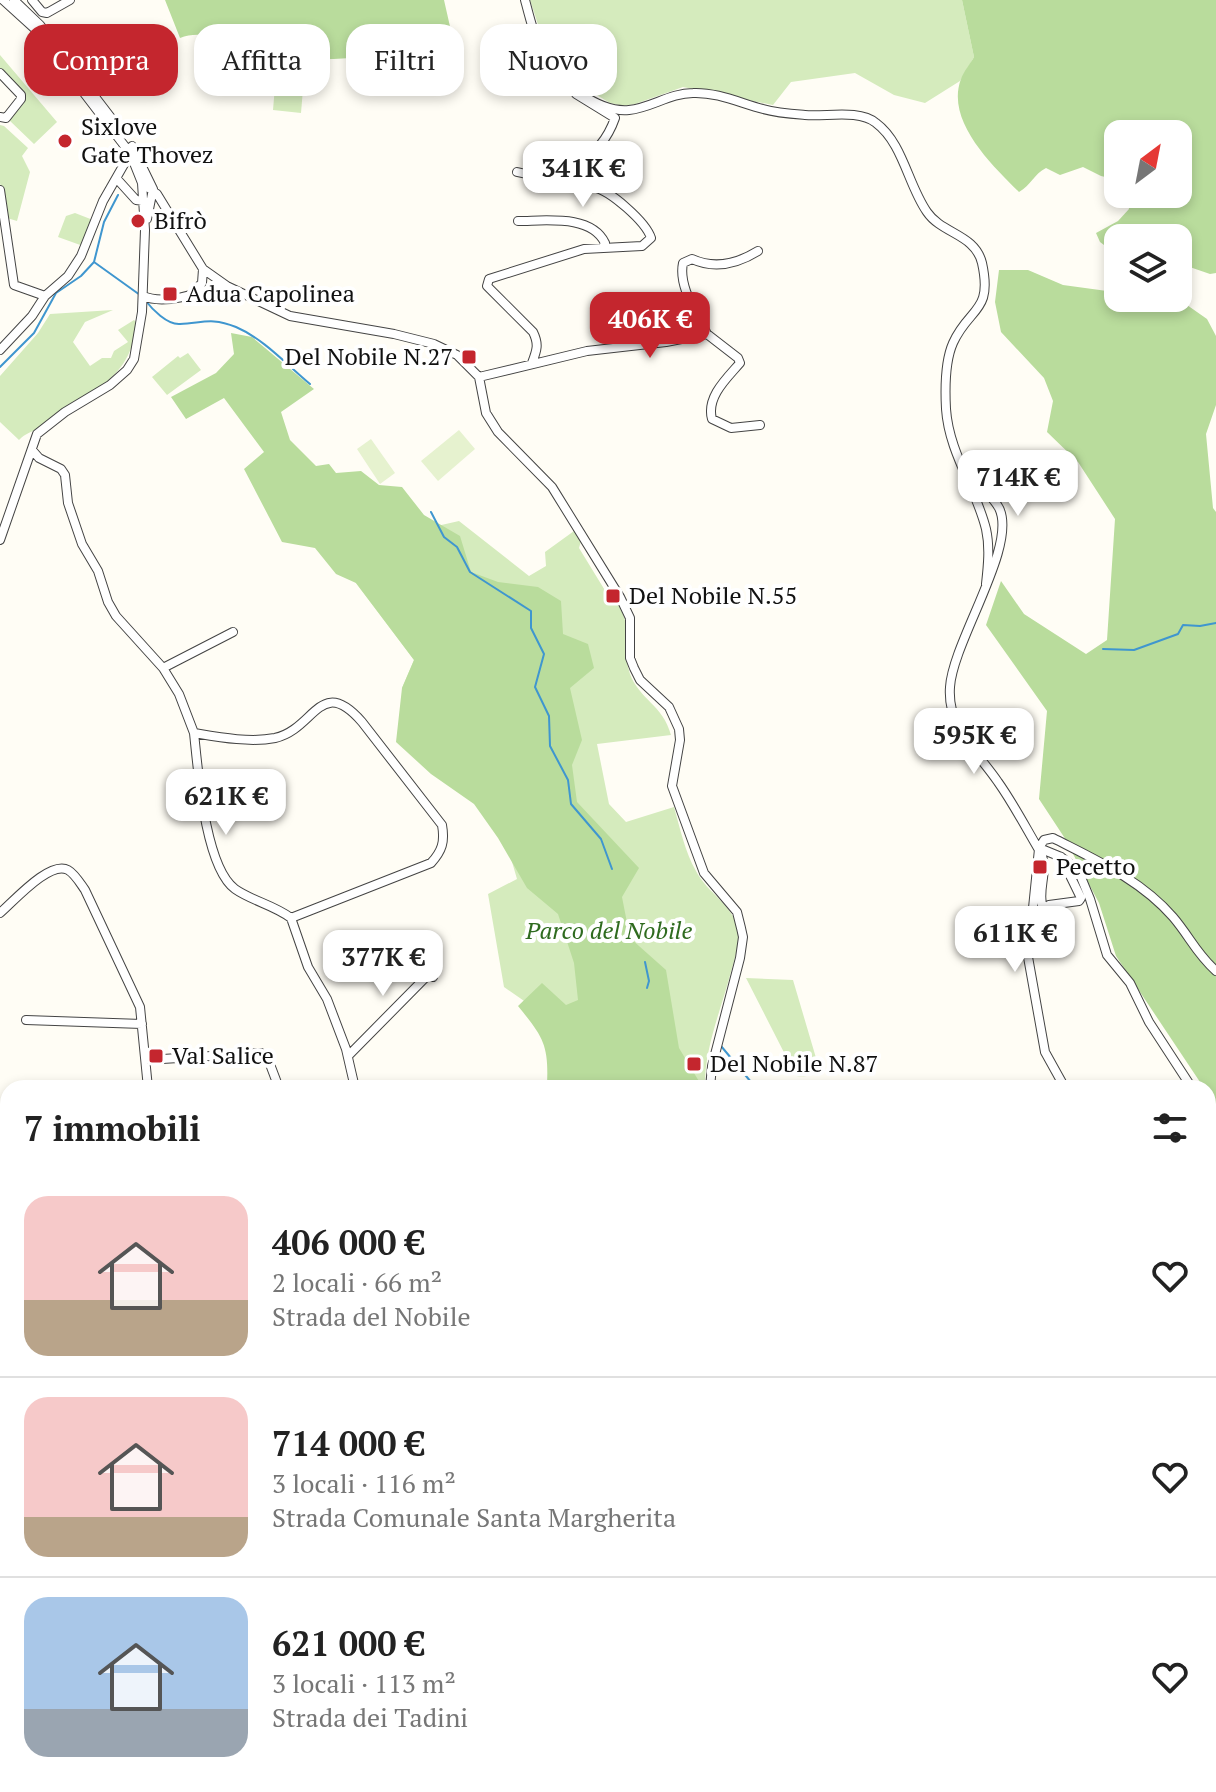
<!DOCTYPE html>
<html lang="it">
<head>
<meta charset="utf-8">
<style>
  body { margin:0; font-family:"PT Serif",serif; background:#f6f6f6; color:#222; height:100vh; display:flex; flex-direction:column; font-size:30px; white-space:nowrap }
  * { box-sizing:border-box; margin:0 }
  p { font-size:26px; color:#767676 }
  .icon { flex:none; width:44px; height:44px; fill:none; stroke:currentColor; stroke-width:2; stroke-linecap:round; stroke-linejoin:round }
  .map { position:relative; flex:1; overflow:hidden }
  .panel { position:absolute; left:0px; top:1080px; width:1216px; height:712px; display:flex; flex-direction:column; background:#fff; border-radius:24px 24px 0 0; box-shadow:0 4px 12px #0003 }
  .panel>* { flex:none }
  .top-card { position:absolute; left:24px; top:24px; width:800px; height:72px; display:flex; gap:16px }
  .needle { width:52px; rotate:32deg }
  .fabs { position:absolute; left:1104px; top:120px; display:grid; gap:16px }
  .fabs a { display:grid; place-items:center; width:88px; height:88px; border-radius:16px; background:#fff; box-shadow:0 4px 12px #0003; font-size:40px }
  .price { position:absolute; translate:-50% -68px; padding:0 18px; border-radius:16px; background:#fff; color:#222; font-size:26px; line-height:52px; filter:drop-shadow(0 2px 4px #0008) }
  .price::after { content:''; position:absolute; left:50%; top:48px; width:24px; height:18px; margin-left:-12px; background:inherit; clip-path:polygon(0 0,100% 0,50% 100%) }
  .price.current { background:#c4262e; color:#fff }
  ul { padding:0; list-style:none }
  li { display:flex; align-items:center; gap:24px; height:200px; padding:0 24px }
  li+li { border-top:2px solid #e0e0e0 }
  li span { display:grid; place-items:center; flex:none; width:224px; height:160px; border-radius:24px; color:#555 }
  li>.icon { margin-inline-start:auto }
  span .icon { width:96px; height:96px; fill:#fffc; stroke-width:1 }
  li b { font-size:34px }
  h2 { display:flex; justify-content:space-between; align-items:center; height:96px; padding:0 24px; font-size:34px }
  .chip { padding:0 28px; border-radius:24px; background:#fff; box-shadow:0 4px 12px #0003; font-size:28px; line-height:72px }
  .chip.current { background:#c4262e; color:#fff }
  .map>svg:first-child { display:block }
  .green { fill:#d5ebbd }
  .forest { fill:#b9dc9c }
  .pitch { fill:#e6f2cf }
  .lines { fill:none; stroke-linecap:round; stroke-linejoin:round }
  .stream { stroke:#3f96cf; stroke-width:2 }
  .minor-casing { stroke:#444; stroke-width:10 }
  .minor { stroke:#fff; stroke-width:8 }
  .poi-dot { fill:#c4262e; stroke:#fff; stroke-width:3 }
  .labels { text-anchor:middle; stroke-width:8; stroke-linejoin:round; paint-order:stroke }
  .poi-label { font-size:24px; fill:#111; stroke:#fff; text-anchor:start }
  .park-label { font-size:24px; font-style:italic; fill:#2f6b1f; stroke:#fff }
</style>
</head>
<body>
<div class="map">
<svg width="1216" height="1792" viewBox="0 0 1216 1792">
  <rect width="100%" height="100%" fill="#fffdf5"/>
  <path class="green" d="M530 0H962L974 57 960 81 925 103 894 95 855 73 791 82 773 105 683 87 635 104 624 106 610 103 575 82 554 61 544 43Z
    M0 55 57 122 34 144 9 120 24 103 26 97 0 69Z
    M277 62 305 65 301 113 273 110Z
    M0 125 4 126 28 148 22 156 30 172 17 221 7 218 0 183Z
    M75 213 93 220 83 246 58 237 66 216Z
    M113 310 85 322 73 342 90 366 102 358H111L114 351 128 342 118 330 134 320 136 322C133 384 81 394 40 427 33 432 25 433 19 440L0 422V376L38 333 50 314Z
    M188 353 201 370 167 395 152 377 178 356 180 358Z
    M459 521 529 576 546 566 545 552 574 531 581 541 579 548 609 597 613 595C618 604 624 614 626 624 628 641 624 657 630 674 639 699 663 705 671 735L597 744 609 804 626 822 674 807C680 828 685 852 696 871 707 893 735 906 738 931 739 948 733 964 729 979 719 1015 704 1051 705 1088H547L550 1019 504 987 488 894 517 879 495 803 445 756 402 688 414 660 331 550Z
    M746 978 793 980 819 1068C813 1076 806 1077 796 1076Z"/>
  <path class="forest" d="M165 0H444L456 53 409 52 389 33 372 55C341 60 310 61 278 56 247 52 210 26 180 38Z
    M962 0H1216V273L1210 274 1178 263V238H1118V249L1108 248 1100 242 1096 233 1118 221 1129 209 1127 194H1178V134H1118V180L1101 176 1083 167 1060 175 1046 168C1034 174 1031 185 1019 192 993 166 945 121 961 79 964 71 970 64 974 57Z
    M999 270H1028L1063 285 1107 291 1118 290V298H1177L1207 319 1216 336V405L1206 434 1213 508 1216 512V1109L1208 1095V1088H1204L1116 956 1099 903 1064 837 1039 799 1047 711 986 625 1001 581 1024 614 1086 654 1107 640 1115 519 1078 462 1047 432 1053 401 1044 378 1001 332 995 302Z
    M231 333 252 337 314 389 281 412 290 440 316 466 329 464 336 473 361 471 379 485 402 487 424 515 460 536 471 572 498 582 538 587 561 601 563 634 588 644 594 668 570 688 582 740 572 765 577 802 639 868 622 897 630 938 666 970 679 1048 703 1088H547C549 1045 544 1038 518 1006L542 983 566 1005 578 1000 574 963 558 914 527 888 498 838 474 804 431 774 396 742 402 688 414 660 356 583 336 574 315 548 282 542 244 469 264 452 224 398 186 419 171 397 216 373 234 354Z
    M6 1223 8 1231V1348L0 1343V1224Z
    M0 1547 8 1551V1784H173L168 1792H0Z"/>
  <path class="pitch" d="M459 430 475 449 438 481 421 461Z
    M371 439 395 473 380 484 357 449Z"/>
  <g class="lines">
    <path class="stream" d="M94 262 140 295
      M145 300C152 309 167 325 180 324 203 323 211 317 236 327 264 339 287 365 310 384
      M0 367 34 333 56 293 81 276 94 262 104 222 118 195
      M431 512 444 537 457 547 470 572 531 611V628L544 654 535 687 549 716 550 746 568 780 571 804 601 839 612 869
      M1103 649 1134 650 1178 634 1183 625 1200 626 1216 623
      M645 962 649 981 647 988
      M721 1046 756 1088
      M0 1272 8 1276
      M0 1658 4 1656 8 1644
      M299 1784 304 1792"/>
    <g class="minor-casing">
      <path id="minor" d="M14 0 40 25 115 123
        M32 0 42 12 47 13 70 0
        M525 0C530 19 535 40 545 57 559 82 599 113 629 110 651 108 670 93 693 93 717 92 740 103 763 109 777 113 792 114 805 115 826 117 859 109 876 123 903 143 908 185 927 212 942 234 975 234 982 263 993 313 969 307 953 343 945 361 945 390 946 409 949 453 976 488 986 529 990 547 988 566 986 584
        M0 73 21 95V99L6 118 0 117
        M132 146 153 189 147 219
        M517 172C560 184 601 158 615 118L576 94
        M117 179 136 200 144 201
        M142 183 157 194 203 269 227 286 290 316 394 334 434 344 457 355 479 377 486 413 498 432 552 487 620 597 630 618V658L634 668 640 680 669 707 679 729 680 740 672 786 704 873 737 912 741 928 743 937 740 958 712 1066 710 1088
        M0 190 14 285 45 296 68 276 81 256 103 201 131 152
        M518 221C545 221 591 214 605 243L603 247
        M193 292 202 283 203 269
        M143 296C166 306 201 292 223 284
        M707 334C697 313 678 287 683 263L692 259C714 269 737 264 758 251
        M0 350 32 316 45 296
        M532 363C537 350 539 344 533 332L487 286 489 279 584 249 642 246 651 238C646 222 610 190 593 187 580 184 567 189 553 186L548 174
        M479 377 587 351 666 342 707 334 738 358 740 363C727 378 706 397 712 419L731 428 760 425
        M32 450 39 458 61 469 65 475 68 503 82 544 98 571 108 602 116 616 163 668 179 694 194 733C218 737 250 743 275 738 315 729 320 674 362 722L442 825C445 842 442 851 431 863L291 918 308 967 327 999 346 1049 355 1088
        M966 473C977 483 992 495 999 508 1018 546 953 641 950 687 947 728 977 751 998 782 1013 803 1026 828 1039 850 1051 869 1036 889 1043 909L1049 905 1079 901 1081 898 1061 857
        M0 540 37 434 65 412 110 385 127 370 134 359 142 312 145 230 142 183 130 153 35 29 3 0
        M163 668 233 632
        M194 733C198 770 205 867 235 889 252 901 274 905 291 918
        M1039 848 1061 857 1078 870 1090 899 1107 955 1130 983 1149 1022 1192 1088
        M1039 848 1044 840 1053 838C1096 860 1141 880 1173 917 1190 937 1196 953 1216 971
        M1039 849 1028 957 1045 1052 1065 1088
        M0 913C14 901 50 860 68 870 75 874 80 883 85 890L140 1007 148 1088
        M26 1020 142 1024
        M348 1056 424 979 428 976 433 977
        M146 1060 261 1053 268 1059 279 1088
        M1208 1112 1216 1128
        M757 1787V1792
        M211 1792 232 1784
        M667 1792 669 1784
        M902 1792 905 1784"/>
    </g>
    <use href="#minor" class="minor"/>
  </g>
  <g class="poi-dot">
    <circle cx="65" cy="141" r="8"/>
    <circle cx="138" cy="221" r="8"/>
    <rect x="162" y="286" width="16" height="16" rx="4"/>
    <rect x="461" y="349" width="16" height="16" rx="4"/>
    <rect x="605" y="588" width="16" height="16" rx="4"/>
    <rect x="1032" y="859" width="16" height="16" rx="4"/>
    <rect x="148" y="1048" width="16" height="16" rx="4"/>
    <rect x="686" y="1056" width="16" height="16" rx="4"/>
  </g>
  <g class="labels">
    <g class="poi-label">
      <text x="81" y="135">Sixlove<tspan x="81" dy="28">Gate Thovez</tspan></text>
      <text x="154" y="229">Bifrò</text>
      <text x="186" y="302">Adua Capolinea</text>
      <text x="453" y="365" text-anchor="end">Del Nobile N.27</text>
      <text x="629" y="604">Del Nobile N.55</text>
      <text x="1056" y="875">Pecetto</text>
      <text x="172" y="1064">Val Salice</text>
      <text x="710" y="1072">Del Nobile N.87</text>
    </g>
    <g class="park-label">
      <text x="609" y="939">Parco del Nobile</text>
    </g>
  </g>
</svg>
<div class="fabs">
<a><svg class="needle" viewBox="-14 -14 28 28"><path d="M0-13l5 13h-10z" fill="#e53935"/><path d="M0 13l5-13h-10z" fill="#767676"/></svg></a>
<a><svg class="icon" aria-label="layers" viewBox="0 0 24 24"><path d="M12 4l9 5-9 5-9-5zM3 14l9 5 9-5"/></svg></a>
</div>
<b class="price" style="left:583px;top:209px">341K €</b>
<b class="price current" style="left:650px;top:360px">406K €</b>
<b class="price" style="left:1018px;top:518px">714K €</b>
<b class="price" style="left:974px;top:776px">595K €</b>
<b class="price" style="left:226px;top:837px">621K €</b>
<b class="price" style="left:1015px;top:974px">611K €</b>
<b class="price" style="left:383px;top:998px">377K €</b>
<div class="top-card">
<a class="chip current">Compra</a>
<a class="chip">Affitta</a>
<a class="chip">Filtri</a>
<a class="chip">Nuovo</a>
</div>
<section class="panel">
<h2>7 immobili<svg class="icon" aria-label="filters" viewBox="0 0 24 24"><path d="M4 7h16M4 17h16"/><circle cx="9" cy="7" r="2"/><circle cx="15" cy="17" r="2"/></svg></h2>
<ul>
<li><span style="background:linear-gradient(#f6c9c9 65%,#b9a48a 0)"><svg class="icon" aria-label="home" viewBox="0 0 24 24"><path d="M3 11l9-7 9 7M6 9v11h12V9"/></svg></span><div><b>406 000 €</b><p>2 locali · 66 m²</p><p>Strada del Nobile</p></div><svg class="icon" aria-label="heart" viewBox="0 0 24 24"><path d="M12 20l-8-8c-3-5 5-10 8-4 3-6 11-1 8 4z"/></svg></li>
<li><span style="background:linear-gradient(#f6c9c9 75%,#b9a48a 0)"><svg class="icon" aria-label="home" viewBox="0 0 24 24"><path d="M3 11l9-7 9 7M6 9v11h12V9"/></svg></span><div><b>714 000 €</b><p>3 locali · 116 m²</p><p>Strada Comunale Santa Margherita</p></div><svg class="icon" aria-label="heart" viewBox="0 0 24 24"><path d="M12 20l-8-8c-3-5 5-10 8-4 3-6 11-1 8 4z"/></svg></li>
<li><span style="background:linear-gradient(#a9c7e8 70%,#9aa5b1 0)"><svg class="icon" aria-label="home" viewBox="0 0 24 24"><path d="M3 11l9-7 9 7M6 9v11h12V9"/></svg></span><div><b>621 000 €</b><p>3 locali · 113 m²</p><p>Strada dei Tadini</p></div><svg class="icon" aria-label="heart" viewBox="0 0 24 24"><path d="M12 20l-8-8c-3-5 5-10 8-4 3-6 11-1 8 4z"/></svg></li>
</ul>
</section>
</div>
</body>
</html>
